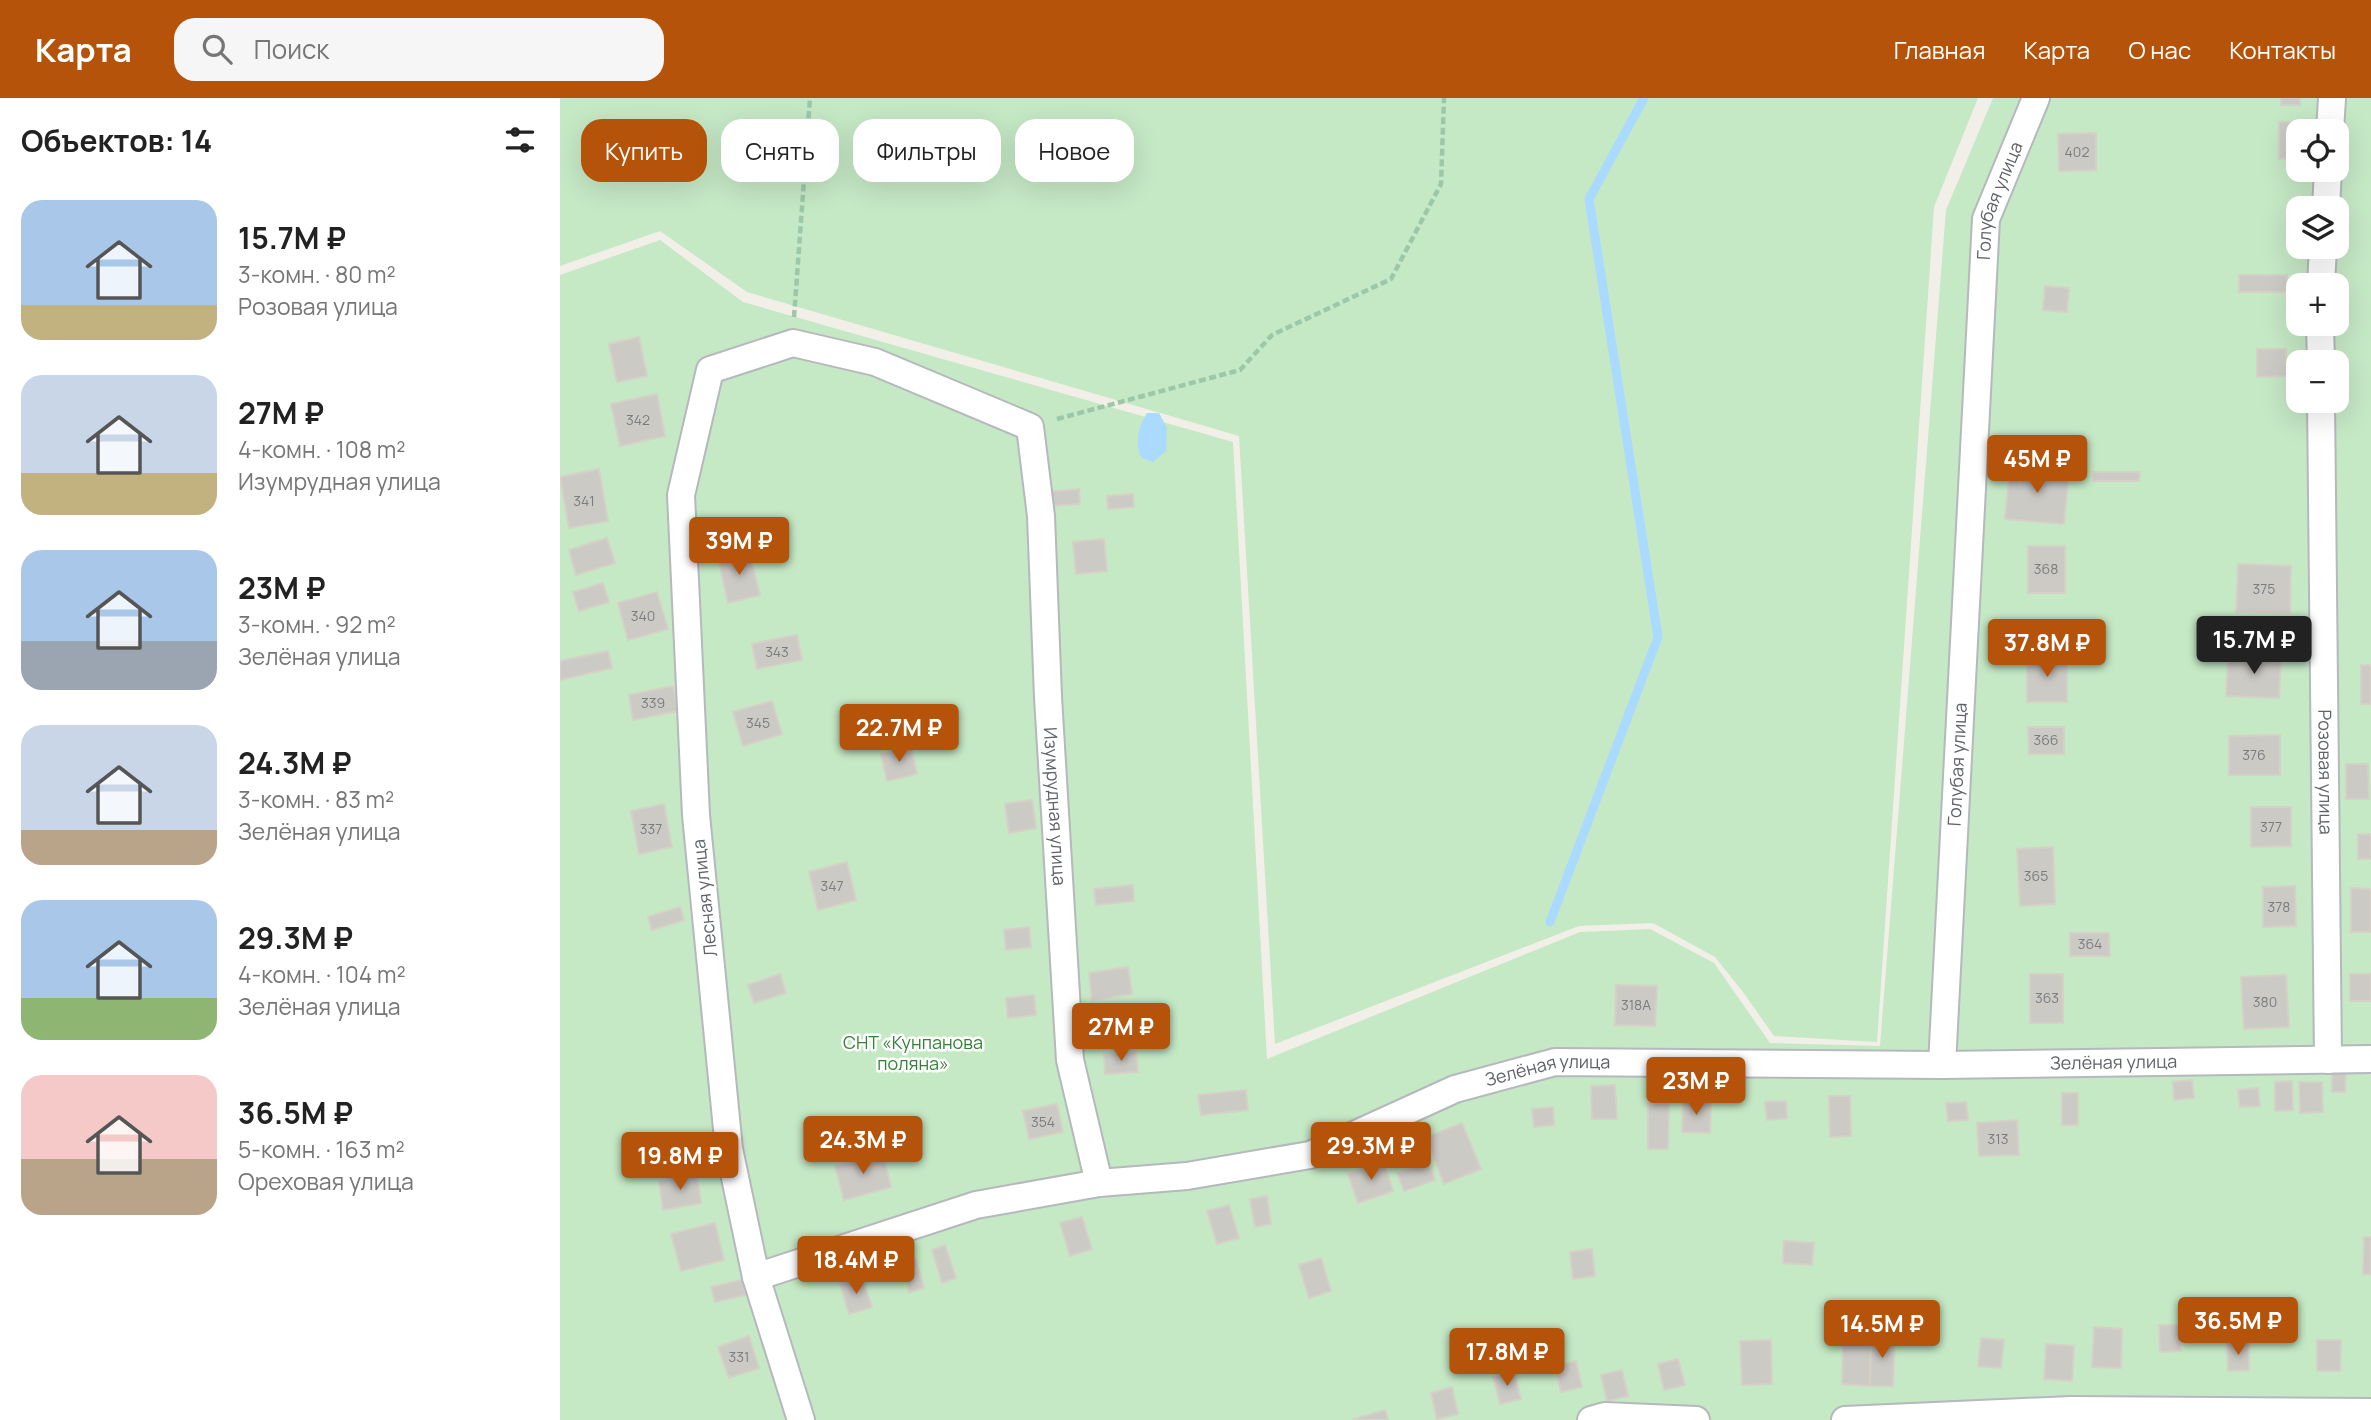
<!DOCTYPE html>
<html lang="ru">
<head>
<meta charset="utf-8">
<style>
  body { margin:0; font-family:Manrope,sans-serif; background:#f6f6f6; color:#222; height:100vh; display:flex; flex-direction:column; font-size:26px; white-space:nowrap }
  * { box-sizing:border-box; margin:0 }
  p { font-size:23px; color:#767676 }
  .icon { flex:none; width:38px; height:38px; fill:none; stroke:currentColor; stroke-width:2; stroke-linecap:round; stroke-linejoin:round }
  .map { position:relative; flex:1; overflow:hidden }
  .drawer { display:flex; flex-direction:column; background:#fff; width:560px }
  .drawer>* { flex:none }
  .hud { position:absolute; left:21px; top:21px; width:665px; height:63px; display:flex; gap:14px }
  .tools { position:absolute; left:1726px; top:21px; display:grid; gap:14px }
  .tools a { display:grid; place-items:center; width:63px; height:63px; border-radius:14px; background:#fff; box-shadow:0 7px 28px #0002; font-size:35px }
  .price { position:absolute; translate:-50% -60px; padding:0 16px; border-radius:7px; background:#b45309; color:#fff; font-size:23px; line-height:46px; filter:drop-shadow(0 2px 4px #0008) }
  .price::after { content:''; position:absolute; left:50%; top:42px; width:21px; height:16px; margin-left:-10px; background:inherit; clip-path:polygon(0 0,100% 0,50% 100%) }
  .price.current { background:#222; color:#fff }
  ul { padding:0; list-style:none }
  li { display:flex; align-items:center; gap:21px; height:175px; padding:0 21px }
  li span { display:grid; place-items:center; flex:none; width:196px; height:140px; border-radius:21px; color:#555 }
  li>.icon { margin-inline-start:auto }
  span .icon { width:84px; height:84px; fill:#fffc; stroke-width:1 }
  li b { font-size:30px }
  h2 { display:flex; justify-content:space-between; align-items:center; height:84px; padding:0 21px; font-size:30px }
  .pill { padding:0 24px; border-radius:21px; background:#fff; box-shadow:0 7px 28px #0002; font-size:24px; line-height:63px }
  .pill.current { background:#b45309; color:#fff }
  header { display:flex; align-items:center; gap:42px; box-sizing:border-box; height:98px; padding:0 35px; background:#b45309; color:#fff }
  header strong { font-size:33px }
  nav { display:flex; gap:38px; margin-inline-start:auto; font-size:24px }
  .search { width:490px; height:63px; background:#f6f6f6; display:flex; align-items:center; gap:18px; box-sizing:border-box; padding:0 24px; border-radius:21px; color:#767676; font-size:26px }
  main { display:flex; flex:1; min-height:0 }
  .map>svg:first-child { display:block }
  .green { fill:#c5e8c5; fill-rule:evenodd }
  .water { fill:#aadaff }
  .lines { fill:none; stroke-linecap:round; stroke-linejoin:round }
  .stream { stroke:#aadaff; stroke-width:9 }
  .building { fill:#cccac5; stroke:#d6d1c6; stroke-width:2 }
  .minor-casing { stroke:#b5b8bc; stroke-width:30 }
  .path { stroke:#9cc7a9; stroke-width:4.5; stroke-dasharray:7 3.5; stroke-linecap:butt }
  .minor { stroke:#fff; stroke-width:26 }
  .labels { text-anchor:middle; stroke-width:5; stroke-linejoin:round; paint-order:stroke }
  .number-label { font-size:14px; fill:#7a7d7f }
  .street-label { font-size:18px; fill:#5f6368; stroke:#fff }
  .park-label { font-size:18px; fill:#348238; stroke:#fff }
</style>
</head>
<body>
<header>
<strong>Карта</strong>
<div class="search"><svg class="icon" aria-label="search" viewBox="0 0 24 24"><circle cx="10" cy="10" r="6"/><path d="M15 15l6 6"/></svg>Поиск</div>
<nav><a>Главная</a><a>Карта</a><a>О нас</a><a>Контакты</a></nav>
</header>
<main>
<section class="drawer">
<h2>Объектов: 14<svg class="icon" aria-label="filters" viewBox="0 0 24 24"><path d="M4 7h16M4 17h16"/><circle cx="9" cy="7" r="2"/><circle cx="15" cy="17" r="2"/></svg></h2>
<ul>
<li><span style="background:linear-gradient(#a9c7e8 75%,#c2b280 0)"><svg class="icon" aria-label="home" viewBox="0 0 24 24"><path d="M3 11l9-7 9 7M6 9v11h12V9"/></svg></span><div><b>15.7M ₽</b><p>3-комн. · 80 m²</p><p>Розовая улица</p></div></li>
<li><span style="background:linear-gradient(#c9d6e8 70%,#c2b280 0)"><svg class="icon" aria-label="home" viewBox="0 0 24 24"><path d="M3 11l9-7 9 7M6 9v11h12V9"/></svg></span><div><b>27M ₽</b><p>4-комн. · 108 m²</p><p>Изумрудная улица</p></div></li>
<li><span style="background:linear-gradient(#a9c7e8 65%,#9aa5b1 0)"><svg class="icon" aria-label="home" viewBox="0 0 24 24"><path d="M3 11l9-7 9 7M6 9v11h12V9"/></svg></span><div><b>23M ₽</b><p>3-комн. · 92 m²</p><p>Зелёная улица</p></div></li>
<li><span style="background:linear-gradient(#c9d6e8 75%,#b9a48a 0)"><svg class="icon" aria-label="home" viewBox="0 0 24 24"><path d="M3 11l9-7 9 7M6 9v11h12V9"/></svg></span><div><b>24.3M ₽</b><p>3-комн. · 83 m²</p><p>Зелёная улица</p></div></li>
<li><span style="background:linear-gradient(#a9c7e8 70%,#8fb573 0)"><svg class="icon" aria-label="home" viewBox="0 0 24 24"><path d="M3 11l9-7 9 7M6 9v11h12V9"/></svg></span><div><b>29.3M ₽</b><p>4-комн. · 104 m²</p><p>Зелёная улица</p></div></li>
<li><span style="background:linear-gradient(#f6c9c9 60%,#b9a48a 0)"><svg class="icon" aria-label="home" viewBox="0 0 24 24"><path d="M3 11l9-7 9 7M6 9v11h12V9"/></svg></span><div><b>36.5M ₽</b><p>5-комн. · 163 m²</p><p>Ореховая улица</p></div></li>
</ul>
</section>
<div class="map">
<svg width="1811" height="1322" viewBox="0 0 1811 1322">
  <rect width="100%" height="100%" fill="#f1efe8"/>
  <path class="green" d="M0 0H1418L1374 109 1317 944 1214 938 1183 894 1155 859 1093 825 1019 828 715 946 679 338 187 194 100 133 0 168Z
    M1433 0H1811V1322H0V177L100 142 183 204 673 344 707 961 1020 834 1090 831 1154 865 1210 945 1320 948 1386 112ZM1738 33H1776V72H1738ZM1738 110H1776V149H1738ZM1738 187H1776V226H1738ZM1738 264H1776V303H1738Z"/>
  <path class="water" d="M587 315H599L607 330 606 353 593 364 582 360C574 346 579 327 587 315Z"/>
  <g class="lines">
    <path class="stream" d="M990 824 1098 539 1029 101 1084 0"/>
  </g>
  <path class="building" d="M1721 0H1740V7H1721Z
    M1719 24H1741L1742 33H1738V61H1719Z
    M1536 35V72L1499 73 1498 36Z
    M1679 177H1727V194H1679Z
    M1485 188 1509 190 1507 214 1483 212Z
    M79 239 87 278 57 284 49 246Z
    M1697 251H1726L1727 278 1697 279Z
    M97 296 105 338 60 348 51 306Z
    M1450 369 1509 374 1504 426 1445 421Z
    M39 371 48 423 9 430 0 379Z
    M1533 374H1580L1579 383H1533Z
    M519 391 520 406 488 408 487 394Z
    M573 396 574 409 548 411 547 398Z
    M47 440 55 465 16 477 9 452Z
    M544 441 547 473 516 476 513 444Z
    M1468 448H1505V495H1468Z
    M189 453 200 497 168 505 158 460Z
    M1678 466 1731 468 1730 515 1676 514Z
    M43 485 49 504 19 513 13 494Z
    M97 494 108 531 68 542 58 505Z
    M237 537 242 562 197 571 192 546Z
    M48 553 52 570 0 582V563Z
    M1668 556 1721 558 1719 600 1666 598Z
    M1467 558H1507V604H1467Z
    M1801 567H1811V606H1801Z
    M113 588 118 613 73 622 69 597Z
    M212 603 222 636 183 648 173 614Z
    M1468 629H1504V656H1469Z
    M1720 637V677H1669V638Z
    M351 649 357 676 327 683 321 656Z
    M1786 666H1808L1809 701H1786Z
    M472 702 476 730 449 735 445 706Z
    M104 706 112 749 79 756 71 713Z
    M1691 709H1731V748L1691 749Z
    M1798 736H1811V761H1798Z
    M1493 749 1495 806 1460 808 1457 751Z
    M287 764 296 802 258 812 249 774Z
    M573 787 574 803 536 807 534 791Z
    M1735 788 1736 828 1703 829V789Z
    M1791 790 1811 791V834H1791Z
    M120 809 124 822 92 832 88 819Z
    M469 829 471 849 446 852 444 832Z
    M1510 835H1549L1550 858H1510Z
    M568 869 572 896 532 902 529 875Z
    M220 876 226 895 194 905 188 887Z
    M1470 876H1503V925H1470Z
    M1790 876H1811V903H1790Z
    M1726 877 1729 929 1684 931 1681 879Z
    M1056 887 1097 888 1095 928 1055 927Z
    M474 897 476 917 448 920 446 900Z
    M576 953 578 974 545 976 544 956Z
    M1772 972 1786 973 1785 994H1772Z
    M1632 982 1634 1000 1614 1002 1613 984Z
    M1732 983 1733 1012 1715 1013V984Z
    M1739 984H1762L1763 1014 1740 1015Z
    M1055 987 1057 1021H1032L1031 988Z
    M1698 990 1700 1008 1680 1009 1678 992Z
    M686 992 688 1012 641 1017 638 997Z
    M1502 995H1518V1027H1502Z
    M1269 998H1290L1291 1038 1270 1039Z
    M1123 1002 1151 1003 1150 1035 1122 1034Z
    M1226 1003 1227 1020 1207 1022 1205 1004Z
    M1406 1004 1408 1022 1388 1023 1386 1005Z
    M1088 1005 1109 1006 1108 1051H1088Z
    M497 1006 503 1034 469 1041 463 1013Z
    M993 1009 994 1027 974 1029 972 1011Z
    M1457 1022 1459 1057 1419 1058 1417 1025Z
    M902 1025 921 1071 884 1086 866 1039Z
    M323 1055 331 1089 284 1102 275 1068Z
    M824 1064 833 1093 798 1105 788 1076Z
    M869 1064 875 1082 844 1093 837 1075Z
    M137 1076 141 1105 103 1112 99 1083Z
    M707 1098 711 1126 695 1129 690 1101Z
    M669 1107 679 1140 657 1146 647 1113Z
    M522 1119 532 1151 510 1158 500 1125Z
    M155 1125 164 1162 121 1173 111 1136Z
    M1804 1139H1811V1176H1803Z
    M1224 1143 1254 1145 1252 1167 1223 1165Z
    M385 1147 396 1180 382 1185 372 1152Z
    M1032 1151 1035 1178 1013 1181 1010 1154Z
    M761 1160 771 1193 749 1200 739 1167Z
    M356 1161 364 1190 349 1194 342 1165Z
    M302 1179 312 1209 289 1216 280 1186Z
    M182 1182 186 1197 155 1204 151 1189Z
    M1599 1227H1620L1621 1253 1600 1254Z
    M1534 1229 1562 1231 1561 1270 1532 1269Z
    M1283 1236 1311 1237 1310 1288 1282 1286Z
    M1311 1237H1335L1333 1288H1310Z
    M189 1238 199 1270 169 1280 158 1249Z
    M1421 1240 1444 1242 1441 1270 1418 1268Z
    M1211 1242 1212 1286 1182 1287 1180 1243Z
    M1757 1242H1781L1780 1273H1757Z
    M1689 1245V1272L1668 1273 1667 1246Z
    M1486 1246 1514 1248 1512 1283 1484 1281Z
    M1118 1261 1125 1287 1104 1292 1098 1266Z
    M1016 1263 1022 1289 1001 1294 995 1268Z
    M1062 1272 1068 1298 1047 1303 1041 1277Z
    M954 1274 961 1301 940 1306 933 1279Z
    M892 1289 898 1316 877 1321 871 1295Z
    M825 1312 828 1322H795L794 1321Z"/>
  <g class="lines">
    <g class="minor-casing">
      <g id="minor">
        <path d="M1770 33 1772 0"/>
        <path d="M1766 110 1768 72"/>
        <path d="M1761 187 1763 149"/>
        <path d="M1760 226 1761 264"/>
        <path id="s1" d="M1761 303 1768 962"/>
        <path id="s2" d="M1382 967 1426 121 1476 0"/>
        <path id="s3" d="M196 1179 416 1107 539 1085 627 1078 750 1057 895 991 995 964 1382 967 1811 961"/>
        <path id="s4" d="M241 1322 196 1179 169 1051 136 717 121 397 150 272 233 245 315 264 470 329 481 418 488 599 510 962 539 1085"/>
        <path d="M1031 1322 1045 1318 1136 1322"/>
        <path d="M1285 1322 1511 1312 1811 1314"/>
      </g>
    </g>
    <path class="path" d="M234 219 250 0
      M497 321 680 272 712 237 831 181 881 86 884 0"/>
    <use href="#minor" class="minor"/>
  </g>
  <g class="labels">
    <g class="number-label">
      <text x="1517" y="59">402</text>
      <text x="78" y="327">342</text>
      <text x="24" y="408">341</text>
      <text x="1486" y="476">368</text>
      <text x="1704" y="496">375</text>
      <text x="83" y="523">340</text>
      <text x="217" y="559">343</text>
      <text x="93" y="610">339</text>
      <text x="198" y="630">345</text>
      <text x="1486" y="647">366</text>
      <text x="1694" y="662">376</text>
      <text x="1711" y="734">377</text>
      <text x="91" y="736">337</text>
      <text x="1476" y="783">365</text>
      <text x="272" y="793">347</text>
      <text x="1719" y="814">378</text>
      <text x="1530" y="851">364</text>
      <text x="1487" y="905">363</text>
      <text x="1705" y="909">380</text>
      <text x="1076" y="912">318А</text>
      <text x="483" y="1029">354</text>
      <text x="1438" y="1046">313</text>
      <text x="179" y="1264">331</text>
    </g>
    <g class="street-label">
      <text dy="6" stroke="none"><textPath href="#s2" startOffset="868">Голубая улица</textPath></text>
      <text dy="6" stroke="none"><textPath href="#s2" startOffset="301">Голубая улица</textPath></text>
      <text dy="6" stroke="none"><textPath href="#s1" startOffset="371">Розовая улица</textPath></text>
      <text dy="6" stroke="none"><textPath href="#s4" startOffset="1785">Изумрудная улица</textPath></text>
      <text transform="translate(145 800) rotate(-96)" y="6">Лесная улица</text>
      <text dy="6" stroke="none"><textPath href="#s3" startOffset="1391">Зелёная улица</textPath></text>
      <text dy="6" stroke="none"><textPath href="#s3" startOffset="824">Зелёная улица</textPath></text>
    </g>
    <g class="park-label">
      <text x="353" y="951">СНТ «Кунпанова<tspan x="353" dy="21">поляна»</tspan></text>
    </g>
  </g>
</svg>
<div class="tools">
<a><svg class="icon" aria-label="locate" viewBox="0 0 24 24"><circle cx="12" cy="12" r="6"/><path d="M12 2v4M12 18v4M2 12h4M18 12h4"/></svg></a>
<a><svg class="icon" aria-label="layers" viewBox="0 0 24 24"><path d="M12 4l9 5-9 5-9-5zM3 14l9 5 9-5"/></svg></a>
<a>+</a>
<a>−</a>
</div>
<b class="price" style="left:1477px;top:397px">45M ₽</b>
<b class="price" style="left:179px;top:479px">39M ₽</b>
<b class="price current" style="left:1694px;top:578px">15.7M ₽</b>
<b class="price" style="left:1487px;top:581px">37.8M ₽</b>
<b class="price" style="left:339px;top:666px">22.7M ₽</b>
<b class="price" style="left:561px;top:965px">27M ₽</b>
<b class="price" style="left:1136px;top:1019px">23M ₽</b>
<b class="price" style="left:303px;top:1078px">24.3M ₽</b>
<b class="price" style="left:811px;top:1084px">29.3M ₽</b>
<b class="price" style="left:120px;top:1094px">19.8M ₽</b>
<b class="price" style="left:296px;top:1198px">18.4M ₽</b>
<b class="price" style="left:1678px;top:1259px">36.5M ₽</b>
<b class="price" style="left:1322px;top:1262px">14.5M ₽</b>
<b class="price" style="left:947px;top:1290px">17.8M ₽</b>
<div class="hud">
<a class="pill current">Купить</a>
<a class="pill">Снять</a>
<a class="pill">Фильтры</a>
<a class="pill">Новое</a>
</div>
</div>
</main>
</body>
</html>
